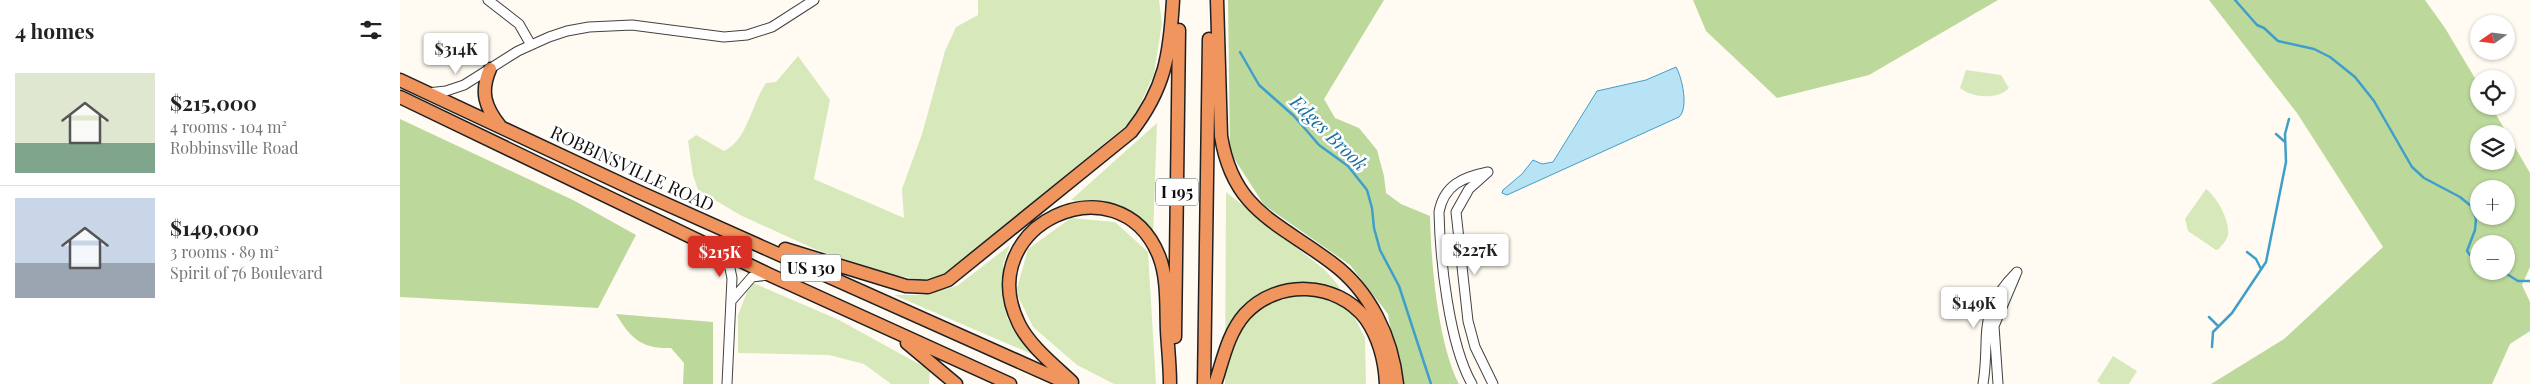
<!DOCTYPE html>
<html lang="en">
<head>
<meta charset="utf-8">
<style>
  body { margin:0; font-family:"Playfair Display",serif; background:#f2f2f2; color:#222; height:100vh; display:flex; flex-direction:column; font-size:19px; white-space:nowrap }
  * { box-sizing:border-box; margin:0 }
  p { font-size:16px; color:#767676 }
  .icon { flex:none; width:28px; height:28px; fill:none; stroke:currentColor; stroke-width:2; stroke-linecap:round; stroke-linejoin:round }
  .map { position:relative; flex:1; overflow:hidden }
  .details { display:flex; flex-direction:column; background:#fff; width:400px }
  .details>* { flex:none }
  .needle { width:32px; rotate:256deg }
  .tools { position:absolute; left:2070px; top:15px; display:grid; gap:10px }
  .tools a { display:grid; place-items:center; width:45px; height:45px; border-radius:50%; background:#fff; box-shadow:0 1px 4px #0004; font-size:25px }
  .price { position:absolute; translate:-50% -42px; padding:0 11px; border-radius:5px; background:#fff; color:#222; font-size:16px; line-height:32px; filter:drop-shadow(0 1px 2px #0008) }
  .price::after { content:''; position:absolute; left:50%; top:30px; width:15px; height:11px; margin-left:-8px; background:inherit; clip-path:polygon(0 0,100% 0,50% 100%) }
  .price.current { background:#d93025; color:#fff }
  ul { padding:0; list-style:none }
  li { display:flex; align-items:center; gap:15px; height:125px; padding:0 15px }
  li+li { border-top:1px solid #e0e0e0 }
  li span { display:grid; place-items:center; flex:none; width:140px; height:100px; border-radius:0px; color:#555 }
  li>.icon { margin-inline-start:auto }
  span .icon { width:60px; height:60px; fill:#fffc; stroke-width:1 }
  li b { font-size:21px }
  h2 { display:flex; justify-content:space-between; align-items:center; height:60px; padding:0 15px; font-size:21px }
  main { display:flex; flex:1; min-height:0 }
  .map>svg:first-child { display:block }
  .green { fill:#d7e9bb }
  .forest { fill:#bcd99b; fill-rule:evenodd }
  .water { fill:#b7e3f5; stroke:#409eca }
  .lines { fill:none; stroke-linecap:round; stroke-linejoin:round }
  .stream { stroke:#409eca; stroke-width:2.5 }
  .minor-casing { stroke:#424242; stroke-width:11 }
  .highway-casing { stroke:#202020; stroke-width:15 }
  .minor { stroke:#fff; stroke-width:9 }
  .highway { stroke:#f0955e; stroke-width:12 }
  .labels { text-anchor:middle; stroke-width:5; stroke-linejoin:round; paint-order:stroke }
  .shield { fill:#fff; stroke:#575757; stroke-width:1 }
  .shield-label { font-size:16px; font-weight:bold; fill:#0f0f0f }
  .street-label { font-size:18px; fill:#0f0f0f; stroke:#fff }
  .water-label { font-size:19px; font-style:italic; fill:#1a709f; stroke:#fff }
</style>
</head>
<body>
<main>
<section class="details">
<h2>4 homes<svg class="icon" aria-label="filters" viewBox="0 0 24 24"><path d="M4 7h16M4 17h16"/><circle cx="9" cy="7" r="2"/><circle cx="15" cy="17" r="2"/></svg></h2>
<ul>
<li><span style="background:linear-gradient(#dfe7d0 70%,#7fa58c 0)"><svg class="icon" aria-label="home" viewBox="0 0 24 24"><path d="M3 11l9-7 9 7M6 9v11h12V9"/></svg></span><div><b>$215,000</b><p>4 rooms · 104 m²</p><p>Robbinsville Road</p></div></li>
<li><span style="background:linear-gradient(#c9d6e8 65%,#9aa5b1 0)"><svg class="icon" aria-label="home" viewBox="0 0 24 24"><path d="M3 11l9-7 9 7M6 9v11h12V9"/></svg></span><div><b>$149,000</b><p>3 rooms · 89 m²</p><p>Spirit of 76 Boulevard</p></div></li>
</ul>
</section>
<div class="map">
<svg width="2130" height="384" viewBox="0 0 2130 384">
  <rect width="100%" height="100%" fill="#fffbf2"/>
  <path class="green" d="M578 0H759L762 23 754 74 733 120 543 276 523 280 488 274 417 250 340 215 298 190 293 175 288 141 296 135 324 151C347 141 352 103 366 83L376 82 398 56 430 100 414 179 504 218 502 189 522 134 545 51 556 27 578 15Z
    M1566 70 1601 75 1609 88C1598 100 1572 98 1560 88Z
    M757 123 753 237 705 204 671 200Z
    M1806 189C1817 197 1830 220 1828 235 1827 240 1822 245 1819 249L1816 250 1788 231 1785 219Z
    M826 192 925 270 938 285 965 338 966 384H825Z
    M671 218 715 222 748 252 756 384H714L677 365 633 327 616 292 628 249Z
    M610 245 603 264 607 318 634 355 494 295H523L557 286Z
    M351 282 439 320 530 370 529 384H491L464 364 429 355 338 353V315Z
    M1713 356 1737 371 1729 384H1701L1697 381Z"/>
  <path class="forest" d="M828 0H984L924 99 935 118 959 128 977 150 984 176 986 193 1001 204 1030 216C1031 263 1038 344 1059 384H999L988 314 950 265 864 205 830 152Z
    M1293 0H1598L1469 75 1377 98 1306 31Z
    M1809 0H2025L2045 28 2079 85V106H2091L2130 173V267L2122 285 2130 302V331L2110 344 2092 384H1811L1884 339 1983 247 1897 113ZM2079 134H2106V161H2079ZM2079 189H2106V216H2079ZM2079 244H2106V271H2079Z
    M0 119 175 201 236 235 198 308 0 297Z
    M216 314 313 322V384H283L284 363 271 348C242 349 231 339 216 314Z"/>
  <path class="water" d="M1276 67C1282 77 1289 108 1279 117L1107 195 1102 193 1103 190 1122 174 1133 160 1142 164 1153 162 1197 91 1246 80Z"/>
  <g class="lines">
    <path class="stream" d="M1835 0 1857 25 1864 28 1878 41 1914 49 1930 57 1955 77 1974 101 2012 167 2024 178 2060 197 2071 206 2076 218 2075 230 2067 251 2070 255 2079 258
      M840 52 859 85 894 116 919 145 948 166 967 190 972 208 974 228 980 250 999 286 1031 384
      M1876 134 1885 142
      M1847 252 1856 259 1861 269
      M2102 271 2118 281H2130
      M1809 317 1818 326
      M1812 347 1813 332 1832 313 1866 262 1886 162 1885 134 1889 119"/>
    <g class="minor-casing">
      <path id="minor" d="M88 0 119 24 131 45
        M27 93 46 91 64 85 118 51 149 37 167 31 189 27 232 25 324 37 347 35 372 27 414 0
        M1088 172 1069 189 1056 212 1068 321 1075 347 1093 384
        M321 252 329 264 332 278 327 384
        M332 300 352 277 369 275
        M1072 384C1049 344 1040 259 1039 212 1044 185 1063 177 1088 172
        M1583 384C1591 334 1575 314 1617 272
        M1598 384 1594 326 1616 274"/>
    </g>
    <g class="highway-casing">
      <path id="highway" d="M817 0 821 136C833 211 878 222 932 263 970 291 992 337 997 384
        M90 69C80 92 85 107 100 126
        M0 80 237 191 669 384
        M0 97 370 275 610 384
        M385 249 506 286 528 287 548 280 731 132C765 89 770 54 773 0
        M775 337 779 30
        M507 343 556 384
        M672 382C654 365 630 346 619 324 570 225 719 157 759 256 768 279 766 307 767 331 768 349 770 366 770 384
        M804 384 809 39
        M815 384C823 360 828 333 845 314 877 279 937 281 966 319 979 338 985 362 986 384"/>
    </g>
    <use href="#minor" class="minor"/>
    <use href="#highway" class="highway"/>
  </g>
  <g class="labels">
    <g class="shield">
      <rect x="756" y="178.5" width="42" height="27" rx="4"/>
      <rect x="381" y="254.5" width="60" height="27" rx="4"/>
    </g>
    <g class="shield-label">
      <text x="777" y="198">I 195</text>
      <text x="411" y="274">US 130</text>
    </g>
    <g class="street-label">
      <text transform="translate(232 169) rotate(25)" y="6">ROBBINSVILLE ROAD</text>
    </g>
    <g class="water-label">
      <text transform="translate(929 133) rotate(44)" y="7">Edges Brook</text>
    </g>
  </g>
</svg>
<div class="tools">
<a><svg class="needle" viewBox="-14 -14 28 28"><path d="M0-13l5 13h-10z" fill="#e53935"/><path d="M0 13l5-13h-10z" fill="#767676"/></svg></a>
<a><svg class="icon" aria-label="locate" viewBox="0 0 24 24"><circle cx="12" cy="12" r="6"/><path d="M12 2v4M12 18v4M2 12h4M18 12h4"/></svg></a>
<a><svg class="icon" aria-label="layers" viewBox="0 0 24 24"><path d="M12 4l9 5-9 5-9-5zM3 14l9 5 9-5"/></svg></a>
<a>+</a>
<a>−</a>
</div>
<b class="price" style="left:56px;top:75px">$314K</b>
<b class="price" style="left:1075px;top:276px">$227K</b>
<b class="price current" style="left:320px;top:278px">$215K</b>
<b class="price" style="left:1574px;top:329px">$149K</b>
</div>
</main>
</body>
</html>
